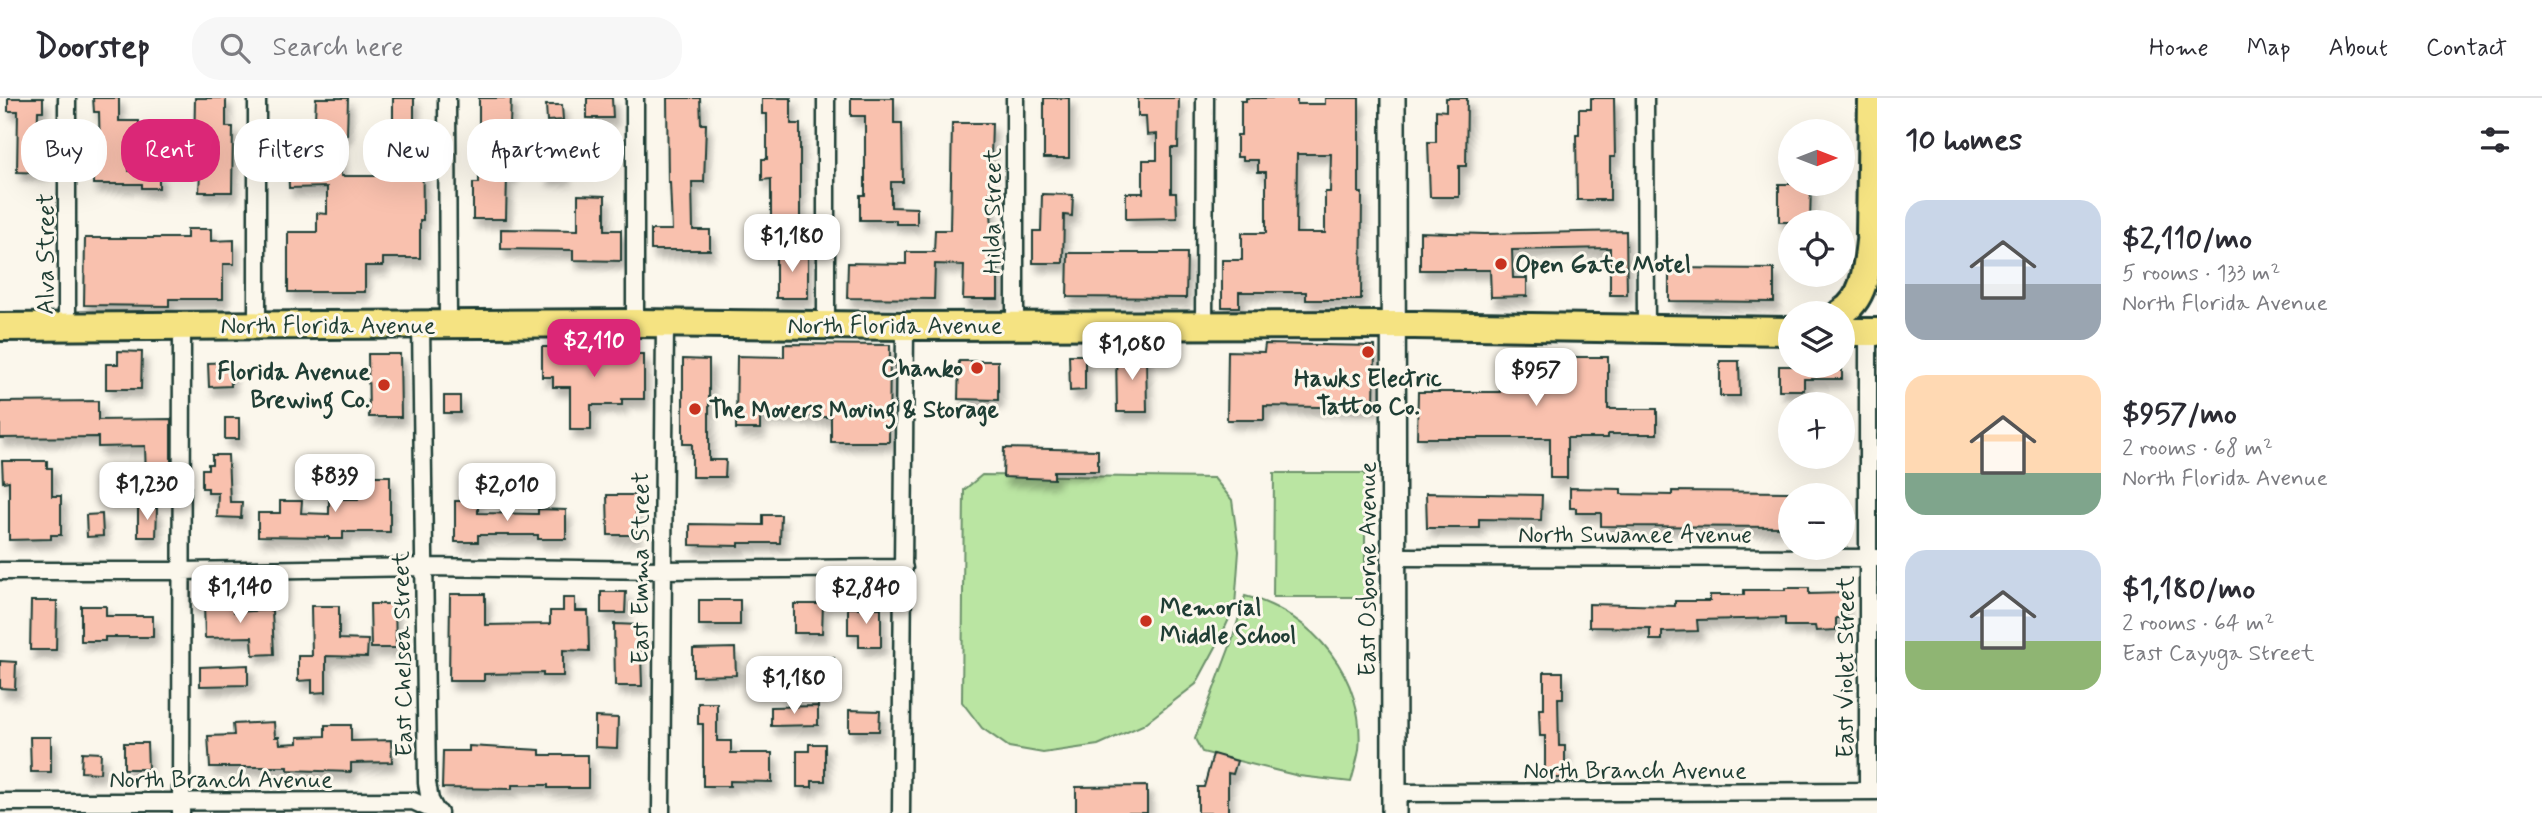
<!DOCTYPE html>
<html lang="en">
<head>
<meta charset="utf-8">
<style>
  body { margin:0; font-family:Mynerve,sans-serif; background:#f7f7f7; color:#2b2b33; height:100vh; display:flex; flex-direction:column; font-size:26px; white-space:nowrap }
  * { box-sizing:border-box; margin:0 }
  p { font-size:23px; color:#7c7c81 }
  .icon { flex:none; width:38px; height:38px; fill:none; stroke:currentColor; stroke-width:2; stroke-linecap:round; stroke-linejoin:round }
  .map { position:relative; flex:1; overflow:hidden }
  .sheet { display:flex; flex-direction:column; background:#fff; width:665px }
  .sheet>* { flex:none }
  .banner { position:absolute; left:21px; top:21px; width:665px; height:63px; display:flex; gap:14px }
  .needle { width:46px; rotate:90deg }
  .controls { position:absolute; left:1778px; top:21px; display:grid; gap:14px }
  .controls a { display:grid; place-items:center; width:77px; height:77px; border-radius:50%; background:#fff; box-shadow:0 7px 28px #0002; font-size:35px }
  .price { position:absolute; translate:-50% -60px; padding:0 16px; border-radius:14px; background:#fff; color:#222; font-size:23px; line-height:46px; filter:drop-shadow(0 2px 4px #0008) }
  .price::after { content:''; position:absolute; left:50%; top:42px; width:21px; height:16px; margin-left:-10px; background:inherit; clip-path:polygon(0 0,100% 0,50% 100%) }
  .price.active { background:#db2777; color:#fff }
  ul { padding:0; list-style:none }
  li { display:flex; align-items:center; gap:21px; height:175px; padding:0 28px }
  li span { display:grid; place-items:center; flex:none; width:196px; height:140px; border-radius:21px; color:#555 }
  li>.icon { margin-inline-start:auto }
  span .icon { width:84px; height:84px; fill:#fffc; stroke-width:1 }
  li b { font-size:30px }
  h2 { display:flex; justify-content:space-between; align-items:center; height:84px; padding:0 28px; font-size:30px }
  .chip { padding:0 24px; border-radius:28px; background:#fff; box-shadow:0 7px 28px #0002; font-size:24px; line-height:63px }
  .chip.active { background:#db2777; color:#fff }
  header { display:flex; align-items:center; gap:42px; box-sizing:border-box; height:98px; padding:0 35px; background:#fff; border-bottom:2px solid #e1e1e2 }
  header strong { font-size:33px }
  nav { display:flex; gap:38px; margin-inline-start:auto; font-size:24px }
  .search { width:490px; height:63px; background:#f7f7f7; display:flex; align-items:center; gap:18px; box-sizing:border-box; padding:0 24px; border-radius:28px; color:#7c7c81; font-size:26px }
  main { display:flex; flex:1; min-height:0 }
  .map>svg:first-child { display:block }
  .green { fill:#bae5a2; stroke:#6c916b; stroke-width:2 }
  .building { fill:#f9c1ae; stroke:#1f3d34; stroke-width:2; fill-rule:evenodd; filter:url(#shadow) }
  .lines { fill:none; stroke-linecap:round; stroke-linejoin:round }
  .street-casing { stroke:#1f3d34; stroke-width:21 }
  .secondary-casing { stroke:#1f3d34; stroke-width:28 }
  .primary-casing { stroke:#1f3d34; stroke-width:32 }
  .street { stroke:#fbf7ec; stroke-width:16 }
  .secondary { stroke:#fbf7ec; stroke-width:23 }
  .primary { stroke:#f5e382; stroke-width:26 }
  .poi-dot { fill:#c8321e; stroke:#fbf7ec; stroke-width:2.5 }
  .labels { text-anchor:middle; stroke-width:6; stroke-linejoin:round; paint-order:stroke }
  .street-label { font-size:24px; fill:#1f3d34; stroke:#fbf7ec }
  .poi-label { font-size:24px; font-weight:bold; fill:#1f3d34; stroke:#fbf7ec; text-anchor:start }
</style>
</head>
<body>
<header>
<strong>Doorstep</strong>
<div class="search"><svg class="icon" aria-label="search" viewBox="0 0 24 24"><circle cx="10" cy="10" r="6"/><path d="M15 15l6 6"/></svg>Search here</div>
<nav><a>Home</a><a>Map</a><a>About</a><a>Contact</a></nav>
</header>
<main>
<div class="map">
<svg width="1877" height="715" viewBox="0 0 1877 715">
  <defs>
    <filter id="shadow"><feDropShadow dx="4.5" dy="8" stdDeviation="3.5" flood-color="#0004"/></filter>
  </defs>
  <rect width="100%" height="100%" fill="#fbf7ec"/>
  <filter id="ink" filterUnits="userSpaceOnUse"><feTurbulence type="fractalNoise" baseFrequency=".0143" numOctaves="2"/><feDisplacementMap in="SourceGraphic" scale="14" xChannelSelector="R" yChannelSelector="G"/><feConvolveMatrix kernelMatrix="1 2 1 2 8 2 1 2 1" color-interpolation-filters="sRGB"/></filter>
  <g filter="url(#ink)">
    <path class="green" d="M1274 375H1365V499H1273Z
      M982 377 1214 380 1232 402 1239 453 1235 508 1217 547 1196 586 1143 627 1098 647 1043 655 1009 649 982 630 962 604 964 392Z
      M1245 498C1313 515 1366 580 1359 652 1357 663 1354 673 1351 684L1299 678 1202 654 1195 641 1232 543Z"/>
    <path class="building" d="M8 0H43V13H38L37 57H43V75L17 74 18 13H8Z
      M93 0H119V23H139V37H130L129 73H159V90H142V86H93L94 57H100L99 14H94Z
      M195 0H226V29H233L232 94H199L201 55H194Z
      M316 0H348L347 37H341V78H376V59H384V23H393V0H414V23H422L423 122H420V160H383V168H365V194H288V134H317V115L327 116V89L289 90 288 62 313 61Z
      M479 0H511L510 27H501V52H513V77H507L506 121H473V85H479Z
      M587 0H612L613 20H587Z
      M667 0H700L701 26H706L704 84H692L693 132H710V152H651V132H672L670 84H668Z
      M762 0H791V26H800V120H771V81L762 82V61H767V16H762Z
      M851 0H894V25H902L903 84H891V109L917 110V126H896V122H860V97H865V18H851Z
      M1044 0H1069V60H1044Z
      M1138 0H1179L1178 50H1171V95H1176L1177 120 1126 121V95H1143V62H1157V36L1147 37 1146 18H1138Z
      M1246 0H1297V6H1325V0H1359V95H1362L1361 202H1306V194H1239V209H1222V162H1242V135H1266V74H1258V62H1243V59H1237V37H1241V3H1246ZM1297 56H1331L1330 94H1325V135H1296Z
      M1446 0H1467L1466 68H1459V99H1430L1428 44H1436V12L1446 13Z
      M1591 0H1614L1615 59H1610V102H1577L1576 37H1579V11H1591Z
      M546 7H562L563 22 547 23Z
      M952 25H992L990 94 992 132H998V201H963L964 167 935 166 934 201 847 200 848 165 906 166V154H934L935 132H950Z
      M544 58H565V78L544 79Z
      M1779 86H1811L1810 124H1779Z
      M1042 96 1073 97 1072 118 1064 117 1063 165H1033V133H1041Z
      M578 97 605 98V132H621V163L573 162V152L501 151V131L578 132Z
      M187 131H211V143L234 142V166H223V201H169V208L84 207 85 140H187Z
      M1626 133 1627 197H1610V150L1512 152 1513 180H1527V198L1491 199 1490 172H1420V134L1485 136Z
      M776 151H808V200H776Z
      M1068 155H1187L1186 200 1067 199Z
      M1669 170 1774 171V204L1669 203Z
      M784 246 890 247 889 344H831V319H760V331H736L737 258 784 259Z
      M1265 246 1375 248 1374 310 1264 308V322H1227L1228 253 1264 254Z
      M542 249H594V256H644V301H622V307H591V332H570V289H553V279H542Z
      M118 253 142 254 141 291H106V266H118Z
      M1116 254H1146L1147 314H1117Z
      M368 256H400L401 319H369Z
      M1069 257H1085V292L1070 293Z
      M1524 259H1608V311H1657V336H1608V340H1567V380H1550V340H1417L1418 294H1500L1501 270 1524 271Z
      M683 261 709 262V362H726L725 379H692V346H683Z
      M959 263H998V302L958 301Z
      M1720 263H1739L1740 298H1720Z
      M230 264 231 288 209 289 208 265Z
      M1779 268H1842V281H1804V292H1779Z
      M444 298H460V315H444Z
      M98 303V322L171 321V379L146 380 145 348 98 349V339L0 340V304Z
      M225 320H239V341H225Z
      M1004 350 1098 352V373H1054V381L1003 379Z
      M212 357H228L230 404H242L241 420 217 419 218 395H208V390H202V371H208V366H212Z
      M2 363H47V370H52V398H61V437H51V441L9 442V383L3 384Z
      M358 378H390V434H343V441H329V439L258 438V415H280V403H302L301 415 329 416V401H358Z
      M1570 390 1621 391V396L1672 397V393L1790 394V429L1601 428V415H1576V410H1570Z
      M1426 395 1542 397 1541 422 1479 421V430H1427Z
      M607 397H636V437H608Z
      M455 403H478V415L538 416V411L566 412V441H538V437H478V444H455Z
      M138 410H157L156 439H138Z
      M102 416 103 438 87 439 86 417Z
      M763 417H781L780 445H739V448L690 447V426L763 427Z
      M1785 490H1809V496L1845 495 1846 520H1836V532L1816 533 1815 528H1785V520L1697 522 1698 533 1662 534V542H1650V530L1589 529V506L1675 508V503H1710V497H1744V492H1785Z
      M601 494H626L625 515H601Z
      M450 496H485V527L550 526V513H563V500H575V513H588L589 553 563 552V578H543V575L484 576V583H449Z
      M699 502H740V527H699Z
      M31 503H57L56 552H30Z
      M234 503V514L272 512 274 556 253 557 252 539 205 540 204 504Z
      M370 506H395L396 550H371Z
      M794 506H823L822 535H794Z
      M81 508H106V518H153V539H105V543H81Z
      M311 508H339V541L368 542 367 559 326 558V594L312 595V582L298 583V558H312Z
      M848 510H881V549H859V536H848Z
      M614 526 640 527 642 588H615Z
      M735 550 736 577 693 578V551Z
      M815 560H834V589H815Z
      M0 563 16 564 15 591 0 590Z
      M248 567V587L200 588V569Z
      M1544 574H1563V600H1558L1559 648H1565V680H1545V638H1540L1539 611H1544Z
      M698 605H717V643H731V655H772V684L730 683V688H703V626H698Z
      M818 608V627L771 628V609Z
      M849 612 880 613 879 633H849Z
      M595 619 618 620 617 650 595 649Z
      M274 624 275 639H279L280 646 298 645V639L325 638V627H351V643L391 642 392 664 351 665V674L288 672V669H210L208 638 234 637 233 626Z
      M30 639H51V674H31Z
      M124 645H147L148 671H124Z
      M809 646H825V683H812V689H797V653H809Z
      M469 648 540 652V657H588V690H548V687H512V691L442 690 443 653H469Z
      M82 654 101 655 100 675 81 674Z
      M1213 656 1237 663 1233 676 1228 675V715H1198V689H1204Z
      M1147 688V715H1076V689Z"/>
    <g class="lines">
      <g class="street-casing">
        <path id="street" d="M447 0 448 226
          M826 0V227
          M1645 0 1646 230
          M635 225V0
          M421 226 427 685 430 702 437 715
          M257 227V0
          M1015 227V0
          M1204 228 1205 0
          M67 229V0
          M1392 459 1877 460
          M0 473H181L423 469 663 472 904 470
          M1868 693V235
          M1393 695 1877 693
          M0 704 413 703 439 715
          M181 715 182 228
          M661 715 665 226
          M901 715 905 228"/>
      </g>
      <g class="secondary-casing">
        <path id="secondary" d="M1393 0 1394 715"/>
      </g>
      <g class="primary-casing">
        <path id="primary" d="M1872 0 1870 138 1877 162
          M1841 215C1865 201 1867 169 1870 143
          M0 229 635 225 905 228 1414 227 1790 233
          M1843 234H1877"/>
      </g>
      <use href="#street" class="street"/>
      <use href="#secondary" class="secondary"/>
      <use href="#primary" class="primary"/>
    </g>
  </g>
  <g class="poi-dot">
    <circle cx="1501" cy="166" r="7"/>
    <circle cx="1368" cy="254" r="7"/>
    <circle cx="977" cy="270" r="7"/>
    <circle cx="384" cy="287" r="7"/>
    <circle cx="695" cy="311" r="7"/>
    <circle cx="1146" cy="523" r="7"/>
  </g>
  <g class="labels">
    <g class="street-label">
      <text transform="translate(992 113) rotate(-90)" y="8">Hilda Street</text>
      <text transform="translate(45 156) rotate(-90)" y="8">Alva Street</text>
      <text x="328" y="235">North Florida Avenue</text>
      <text x="895" y="235">North Florida Avenue</text>
      <text x="1635" y="444">North Suwanee Avenue</text>
      <text transform="translate(640 470) rotate(-90)" y="8">East Emma Street</text>
      <text transform="translate(1367 471) rotate(-90)" y="8">East Osborne Avenue</text>
      <text transform="translate(402 556) rotate(-91)" y="8">East Chelsea Street</text>
      <text transform="translate(1845 569) rotate(-90)" y="8">East Violet Street</text>
      <text x="1635" y="680">North Branch Avenue</text>
      <text x="221" y="689">North Branch Avenue</text>
    </g>
    <g class="poi-label">
      <text x="1515" y="174">Open Gate Motel</text>
      <text x="963" y="278" text-anchor="end">Chanko</text>
      <text x="370" y="281" text-anchor="end">Florida Avenue<tspan x="370" dy="28">Brewing Co.</tspan></text>
      <text x="1368" y="288" text-anchor="middle">Hawks Electric<tspan x="1368" dy="28">Tattoo Co.</tspan></text>
      <text x="709" y="319">The Movers Moving &amp; Storage</text>
      <text x="1160" y="517">Memorial<tspan x="1160" dy="28">Middle School</tspan></text>
    </g>
  </g>
</svg>
<div class="controls">
<a><svg class="needle" viewBox="-14 -14 28 28"><path d="M0-13l5 13h-10z" fill="#e53935"/><path d="M0 13l5-13h-10z" fill="#7c7c81"/></svg></a>
<a><svg class="icon" aria-label="locate" viewBox="0 0 24 24"><circle cx="12" cy="12" r="6"/><path d="M12 2v4M12 18v4M2 12h4M18 12h4"/></svg></a>
<a><svg class="icon" aria-label="layers" viewBox="0 0 24 24"><path d="M12 4l9 5-9 5-9-5zM3 14l9 5 9-5"/></svg></a>
<a>+</a>
<a>−</a>
</div>
<b class="price" style="left:792px;top:176px">$1,180</b>
<b class="price active" style="left:594px;top:281px">$2,110</b>
<b class="price" style="left:1132px;top:284px">$1,080</b>
<b class="price" style="left:1536px;top:310px">$957</b>
<b class="price" style="left:335px;top:416px">$839</b>
<b class="price" style="left:147px;top:424px">$1,230</b>
<b class="price" style="left:507px;top:425px">$2,010</b>
<b class="price" style="left:240px;top:527px">$1,140</b>
<b class="price" style="left:866px;top:528px">$2,840</b>
<b class="price" style="left:794px;top:618px">$1,180</b>
<div class="banner">
<a class="chip">Buy</a>
<a class="chip active">Rent</a>
<a class="chip">Filters</a>
<a class="chip">New</a>
<a class="chip">Apartment</a>
</div>
</div>
<section class="sheet">
<h2>10 homes<svg class="icon" aria-label="filters" viewBox="0 0 24 24"><path d="M4 7h16M4 17h16"/><circle cx="9" cy="7" r="2"/><circle cx="15" cy="17" r="2"/></svg></h2>
<ul>
<li><span style="background:linear-gradient(#c9d6e8 60%,#9aa5b1 0)"><svg class="icon" aria-label="home" viewBox="0 0 24 24"><path d="M3 11l9-7 9 7M6 9v11h12V9"/></svg></span><div><b>$2,110/mo</b><p>5 rooms · 133 m²</p><p>North Florida Avenue</p></div></li>
<li><span style="background:linear-gradient(#ffd9b3 70%,#7fa58c 0)"><svg class="icon" aria-label="home" viewBox="0 0 24 24"><path d="M3 11l9-7 9 7M6 9v11h12V9"/></svg></span><div><b>$957/mo</b><p>2 rooms · 68 m²</p><p>North Florida Avenue</p></div></li>
<li><span style="background:linear-gradient(#c9d6e8 65%,#8fb573 0)"><svg class="icon" aria-label="home" viewBox="0 0 24 24"><path d="M3 11l9-7 9 7M6 9v11h12V9"/></svg></span><div><b>$1,180/mo</b><p>2 rooms · 64 m²</p><p>East Cayuga Street</p></div></li>
</ul>
</section>
</main>
</body>
</html>
